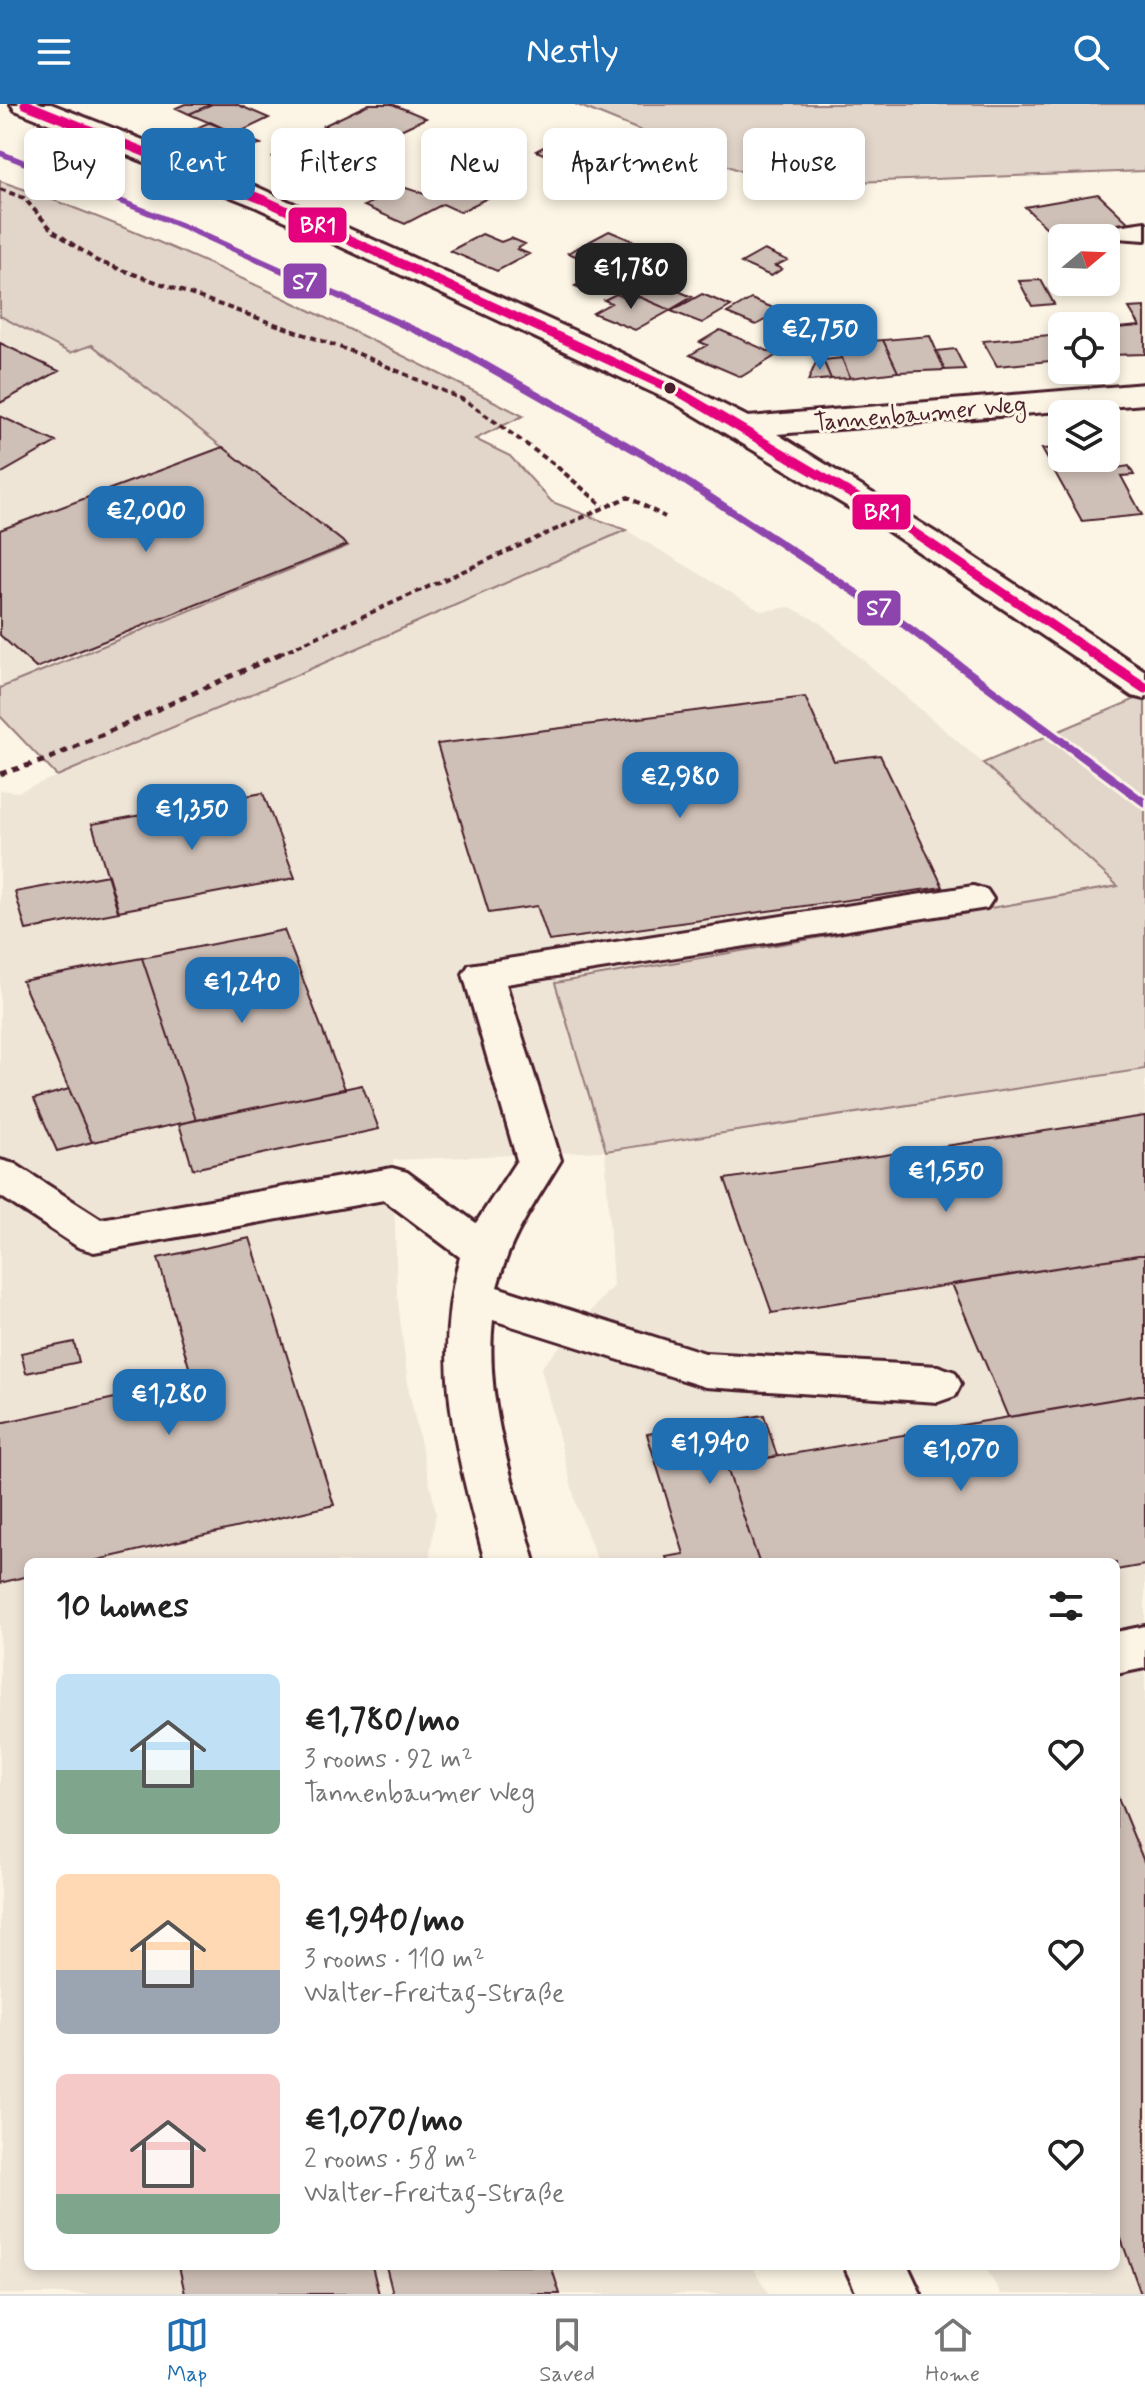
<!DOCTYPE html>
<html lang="en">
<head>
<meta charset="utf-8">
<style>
  body { margin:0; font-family:Mynerve,sans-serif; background:#f6f6f6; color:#222; height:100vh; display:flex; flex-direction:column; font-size:30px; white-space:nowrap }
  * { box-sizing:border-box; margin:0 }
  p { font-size:26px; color:#767676 }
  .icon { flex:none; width:44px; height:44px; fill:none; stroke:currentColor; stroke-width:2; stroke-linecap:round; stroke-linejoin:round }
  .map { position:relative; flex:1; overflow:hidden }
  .drawer { position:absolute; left:24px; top:1454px; width:1096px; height:712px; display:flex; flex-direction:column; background:#fff; border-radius:12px; box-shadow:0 4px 12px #0003 }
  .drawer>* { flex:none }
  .hud { position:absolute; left:24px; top:24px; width:1098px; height:72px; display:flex; gap:16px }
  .needle { width:52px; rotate:71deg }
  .buttons { position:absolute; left:1048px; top:120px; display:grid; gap:16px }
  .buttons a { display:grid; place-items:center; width:72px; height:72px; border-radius:12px; background:#fff; box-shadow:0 4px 12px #0003; font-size:40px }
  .price { position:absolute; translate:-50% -68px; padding:0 18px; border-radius:16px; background:#1f6fb2; color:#fff; font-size:26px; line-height:52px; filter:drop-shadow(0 2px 4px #0008) }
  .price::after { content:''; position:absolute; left:50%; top:48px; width:24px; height:18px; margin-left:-12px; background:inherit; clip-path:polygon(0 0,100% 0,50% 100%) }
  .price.on { background:#222; color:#fff }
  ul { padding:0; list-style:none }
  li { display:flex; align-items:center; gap:24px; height:200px; padding:0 32px }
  li span { display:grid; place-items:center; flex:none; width:224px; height:160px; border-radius:12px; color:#555 }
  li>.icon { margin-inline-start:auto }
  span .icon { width:96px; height:96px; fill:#fffc; stroke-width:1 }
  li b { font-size:34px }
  h2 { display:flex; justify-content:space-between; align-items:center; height:96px; padding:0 32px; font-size:34px }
  .chip { padding:0 28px; border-radius:12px; background:#fff; box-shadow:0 4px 12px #0003; font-size:28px; line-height:72px }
  .chip.on { background:#1f6fb2; color:#fff }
  header { display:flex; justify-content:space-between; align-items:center; height:104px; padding:0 32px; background:#1f6fb2; color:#fff; font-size:36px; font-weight:600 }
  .menu { display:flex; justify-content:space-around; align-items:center; height:112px; border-top:2px solid #e0e0e0; background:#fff; font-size:22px; color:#767676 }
  .menu a { display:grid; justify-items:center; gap:4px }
  .menu .on { color:#1f6fb2 }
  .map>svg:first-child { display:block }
  .built { fill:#eee5d7 }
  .green { fill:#e2d5ca; stroke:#967a7a; stroke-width:2 }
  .building { fill:#cfc0b7; stroke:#4a1f2b; stroke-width:2 }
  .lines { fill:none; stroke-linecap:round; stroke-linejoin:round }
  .minor-casing { stroke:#4a1f2b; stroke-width:6 }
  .path-far1 { stroke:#4a1f2b; stroke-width:4; stroke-dasharray:6 4; stroke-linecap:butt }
  .path { stroke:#4a1f2b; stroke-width:5; stroke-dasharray:7 6; stroke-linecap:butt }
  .minor { fill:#fcf5e5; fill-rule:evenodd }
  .bus-1-far1-casing { stroke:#fcf5e5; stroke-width:13 }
  .bus-1-casing { stroke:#fcf5e5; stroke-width:17 }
  .bus-1-far1 { stroke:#e5007d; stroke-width:9 }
  .bus-1 { stroke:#e5007d; stroke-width:11 }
  .rail-1-casing { stroke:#fcf5e5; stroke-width:6 }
  .rail-1 { fill:#8e44ad; fill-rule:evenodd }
  .bus-dot { fill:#4a1f2b; stroke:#fcf5e5; stroke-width:3 }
  .labels { text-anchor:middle; stroke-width:6; stroke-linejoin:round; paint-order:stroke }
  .far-street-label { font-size:24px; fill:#4a1f2b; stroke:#fcf5e5 }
  .line-badge { stroke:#fcf5e5; stroke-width:3 }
  .badge-label { font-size:22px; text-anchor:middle; font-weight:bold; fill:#fff }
</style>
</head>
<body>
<header><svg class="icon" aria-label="menu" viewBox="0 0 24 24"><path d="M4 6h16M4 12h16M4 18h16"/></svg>Nestly<svg class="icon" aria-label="search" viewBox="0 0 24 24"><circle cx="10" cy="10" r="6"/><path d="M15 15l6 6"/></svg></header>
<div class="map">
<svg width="1145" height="2190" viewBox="0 0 1145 2190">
  <rect width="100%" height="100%" fill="#fcf5e5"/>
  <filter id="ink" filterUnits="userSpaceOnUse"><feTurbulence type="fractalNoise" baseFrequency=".0125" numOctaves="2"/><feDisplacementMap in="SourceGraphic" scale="16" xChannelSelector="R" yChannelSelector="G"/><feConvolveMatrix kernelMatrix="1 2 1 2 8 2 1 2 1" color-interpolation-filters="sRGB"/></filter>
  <g filter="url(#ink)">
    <path class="built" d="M0 212 70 249 92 241 349 442 0 584Z
      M626 426 762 507 790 503 819 518 983 659 1119 782 556 879 606 1047 1145 965V2190H1001L984 2162H1116V1458H598L577 1403 541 1264 613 1182 605 1047 393 1056 397 1189 409 1287 436 1408 429 1458H28V2162H752L769 2190H0V686L18 688 57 672 292 573Z"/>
    <path class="green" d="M575 0H1145V67L775 81Z
      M0 77C181 139 353 226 523 312L475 335 510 352 552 398 626 426 292 573 57 672 0 612V584L348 442 92 241 70 249 0 212Z
      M1145 591V965L606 1047 555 879 1118 782 983 659Z"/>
    <path class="building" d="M185 0H212L189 10 176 4Z
      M212 0H236L269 14 236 30 189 10Z
      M369 0H392L426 14 369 41 323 22Z
      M210 18 236 30 261 40 225 57 174 34Z
      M551 39 564 44 548 52 536 47Z
      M293 44 313 54 294 63 273 53Z
      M467 69 505 85 460 108 443 100 405 120 364 102 403 83 424 90Z
      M1098 90 1131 121 1057 134 1025 103Z
      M609 127 645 142 604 164 568 149Z
      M482 130 501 138 511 134 525 140 517 145 529 150 497 167 450 147Z
      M764 146 787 156 775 162 782 165 771 172 741 159Z
      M600 169 614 175 589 188 575 182Z
      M653 176 692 193 670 206 630 189Z
      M1041 176 1054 200 1032 202 1019 177Z
      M630 189 670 206H671L635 226 593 209 611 199 604 196 616 190 622 192Z
      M702 190 731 202 702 219 671 207Z
      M751 195 781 207 756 221 727 209Z
      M1145 203V250L1108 251 1106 225 1140 222 1129 204Z
      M720 226 777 251 741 273 690 251 707 241 700 238Z
      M1050 231 1062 256 997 262 983 237Z
      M930 232 945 266 898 268 883 236Z
      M883 236 898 268 850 274 836 240Z
      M0 239 59 267 0 299Z
      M955 245 965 265 945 266 936 247Z
      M842 254 850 274 831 275 823 256Z
      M817 256H823L831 275 808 277Z
      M0 312 56 338 0 370Z
      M223 343 347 441 36 564 0 531V426Z
      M1106 343 1117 364 1129 362 1134 371 1121 372 1142 411 1082 417 1042 345 1062 344V354H1106Z
      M805 593 834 657 880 651 943 783 549 837 537 802 489 809 437 640Z
      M263 689 295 774 118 807 92 720Z
      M108 771 119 808 26 826 15 788Z
      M284 826 345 985 196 1016 142 854Z
      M142 854 196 1016 92 1038 22 877Z
      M362 981 379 1025 193 1065 179 1020Z
      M69 985 92 1038 57 1047 34 995Z
      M1145 1012V1150L772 1209 725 1075Z
      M250 1134 334 1401 89 1458H28V1472L0 1479V1319L193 1277 158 1154Z
      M1145 1150V1290L1008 1313 952 1180Z
      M74 1238 79 1258 26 1269 21 1249Z
      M1145 1290V1461L1116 1466V1458H759L726 1361Z
      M764 1311 777 1352 726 1361 759 1458H668L666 1453 684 1450 647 1330Z
      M1116 1689 1145 1760V2190H1141L1116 2121Z
      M179 2162H372L379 2190H185Z
      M386 2162H551L560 2190H393Z"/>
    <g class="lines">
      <g class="minor-casing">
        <path id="minor" d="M11 0H51L215 64 603 240 748 313 1145 280V300L777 330 959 443 1145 567V595L1132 592 885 425 673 298 254 102 15 6Z
          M1145 118V136L1117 134 1112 128 1117 122Z
          M973 782 987 786 993 795 987 804 506 880 561 1056C534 1101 511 1131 497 1183L705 1249 938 1262 955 1268 961 1280 955 1292 938 1298 705 1283 493 1216C484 1297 514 1381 535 1458H485C458 1354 430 1259 460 1153L384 1096 94 1148 78 1143 0 1092V1056L15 1060 101 1115 392 1064 407 1068 476 1119 517 1056 463 870 469 861Z
          M1145 1522V1564L1116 1570V1528Z
          M844 2162H908L921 2190H857Z"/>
      </g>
      <path class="path-far1" d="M0 85 24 94 52 126 97 157 359 250 466 297 555 361 603 402
        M279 550 628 393 665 413"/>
      <path class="path" d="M0 670 46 656 284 548"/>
      <use href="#minor" class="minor"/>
      <g class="bus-1-far1-casing">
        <path id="bus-1-far1" d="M25 0 264 96 684 291 897 417 1094 550"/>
      </g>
      <g class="bus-1-casing">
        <path id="bus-1" d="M1091 548 1145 584"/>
      </g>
      <use href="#bus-1-far1" class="bus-1-far1"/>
      <use href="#bus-1" class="bus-1"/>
      <g class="rail-1-casing">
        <path id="rail-1" d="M0 46 188 121 461 243 660 356 906 517 1145 694V704L898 521 652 360 453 247 182 125 0 52Z"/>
      </g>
      <use href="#rail-1" class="rail-1"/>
    </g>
  </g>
  <circle class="bus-dot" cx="670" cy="284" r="7"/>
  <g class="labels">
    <g class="far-street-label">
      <text transform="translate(920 309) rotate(-5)" y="8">Tannenbaumer Weg</text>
    </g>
  </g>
  <g class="line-badge">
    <rect x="287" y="102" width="61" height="38" rx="8" fill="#e5007d"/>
    <rect x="282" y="158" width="46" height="38" rx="8" fill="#8e44ad"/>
    <rect x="851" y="389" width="61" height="38" rx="8" fill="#e5007d"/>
    <rect x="856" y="485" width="46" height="38" rx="8" fill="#8e44ad"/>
  </g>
  <g class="badge-label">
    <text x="318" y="129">BR1</text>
    <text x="305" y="185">S7</text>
    <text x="882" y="416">BR1</text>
    <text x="879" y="511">S7</text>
  </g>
</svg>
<div class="buttons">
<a><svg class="needle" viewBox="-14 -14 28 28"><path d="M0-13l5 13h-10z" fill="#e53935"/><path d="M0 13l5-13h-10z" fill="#767676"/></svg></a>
<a><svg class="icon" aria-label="locate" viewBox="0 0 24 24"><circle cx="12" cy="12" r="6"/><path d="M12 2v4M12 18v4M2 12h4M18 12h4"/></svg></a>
<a><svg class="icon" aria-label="layers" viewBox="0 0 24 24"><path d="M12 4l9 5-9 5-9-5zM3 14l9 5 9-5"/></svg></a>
</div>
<b class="price on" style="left:631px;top:207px">€1,780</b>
<b class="price" style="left:820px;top:268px">€2,750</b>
<b class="price" style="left:146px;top:450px">€2,000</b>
<b class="price" style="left:680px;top:716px">€2,980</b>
<b class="price" style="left:192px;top:748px">€1,350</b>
<b class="price" style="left:242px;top:921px">€1,240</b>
<b class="price" style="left:946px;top:1110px">€1,550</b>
<b class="price" style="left:169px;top:1333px">€1,280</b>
<b class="price" style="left:710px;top:1382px">€1,940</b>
<b class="price" style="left:961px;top:1389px">€1,070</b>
<div class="hud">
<a class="chip">Buy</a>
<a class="chip on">Rent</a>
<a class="chip">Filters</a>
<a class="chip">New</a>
<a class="chip">Apartment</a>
<a class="chip">House</a>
</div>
<section class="drawer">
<h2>10 homes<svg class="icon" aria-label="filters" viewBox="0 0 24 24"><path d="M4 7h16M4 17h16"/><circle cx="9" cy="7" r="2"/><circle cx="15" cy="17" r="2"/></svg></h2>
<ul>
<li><span style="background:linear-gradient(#bfe0f5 60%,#7fa58c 0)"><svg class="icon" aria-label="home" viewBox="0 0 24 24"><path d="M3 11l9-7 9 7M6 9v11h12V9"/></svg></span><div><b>€1,780/mo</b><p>3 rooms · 92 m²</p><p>Tannenbaumer Weg</p></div><svg class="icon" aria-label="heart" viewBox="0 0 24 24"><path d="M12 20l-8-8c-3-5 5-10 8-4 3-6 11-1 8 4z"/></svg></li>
<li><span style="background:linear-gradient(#ffd9b3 60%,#9aa5b1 0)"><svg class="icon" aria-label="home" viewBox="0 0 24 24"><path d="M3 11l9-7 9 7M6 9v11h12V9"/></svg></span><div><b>€1,940/mo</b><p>3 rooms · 110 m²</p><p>Walter-Freitag-Straße</p></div><svg class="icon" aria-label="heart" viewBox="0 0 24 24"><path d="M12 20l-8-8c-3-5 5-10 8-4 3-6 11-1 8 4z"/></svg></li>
<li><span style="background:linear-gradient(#f6c9c9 75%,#7fa58c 0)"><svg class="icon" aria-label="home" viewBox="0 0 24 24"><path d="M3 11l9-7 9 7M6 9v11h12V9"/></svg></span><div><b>€1,070/mo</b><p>2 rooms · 58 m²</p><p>Walter-Freitag-Straße</p></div><svg class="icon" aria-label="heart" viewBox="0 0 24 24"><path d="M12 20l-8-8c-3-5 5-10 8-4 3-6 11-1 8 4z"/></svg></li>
</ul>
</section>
</div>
<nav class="menu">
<a class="on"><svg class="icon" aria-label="map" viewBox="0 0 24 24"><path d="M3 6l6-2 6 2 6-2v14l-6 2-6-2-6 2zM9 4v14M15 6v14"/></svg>Map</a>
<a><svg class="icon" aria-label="saved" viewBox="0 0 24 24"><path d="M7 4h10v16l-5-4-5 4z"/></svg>Saved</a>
<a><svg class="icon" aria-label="home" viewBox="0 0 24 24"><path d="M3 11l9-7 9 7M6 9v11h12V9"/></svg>Home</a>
</nav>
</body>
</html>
